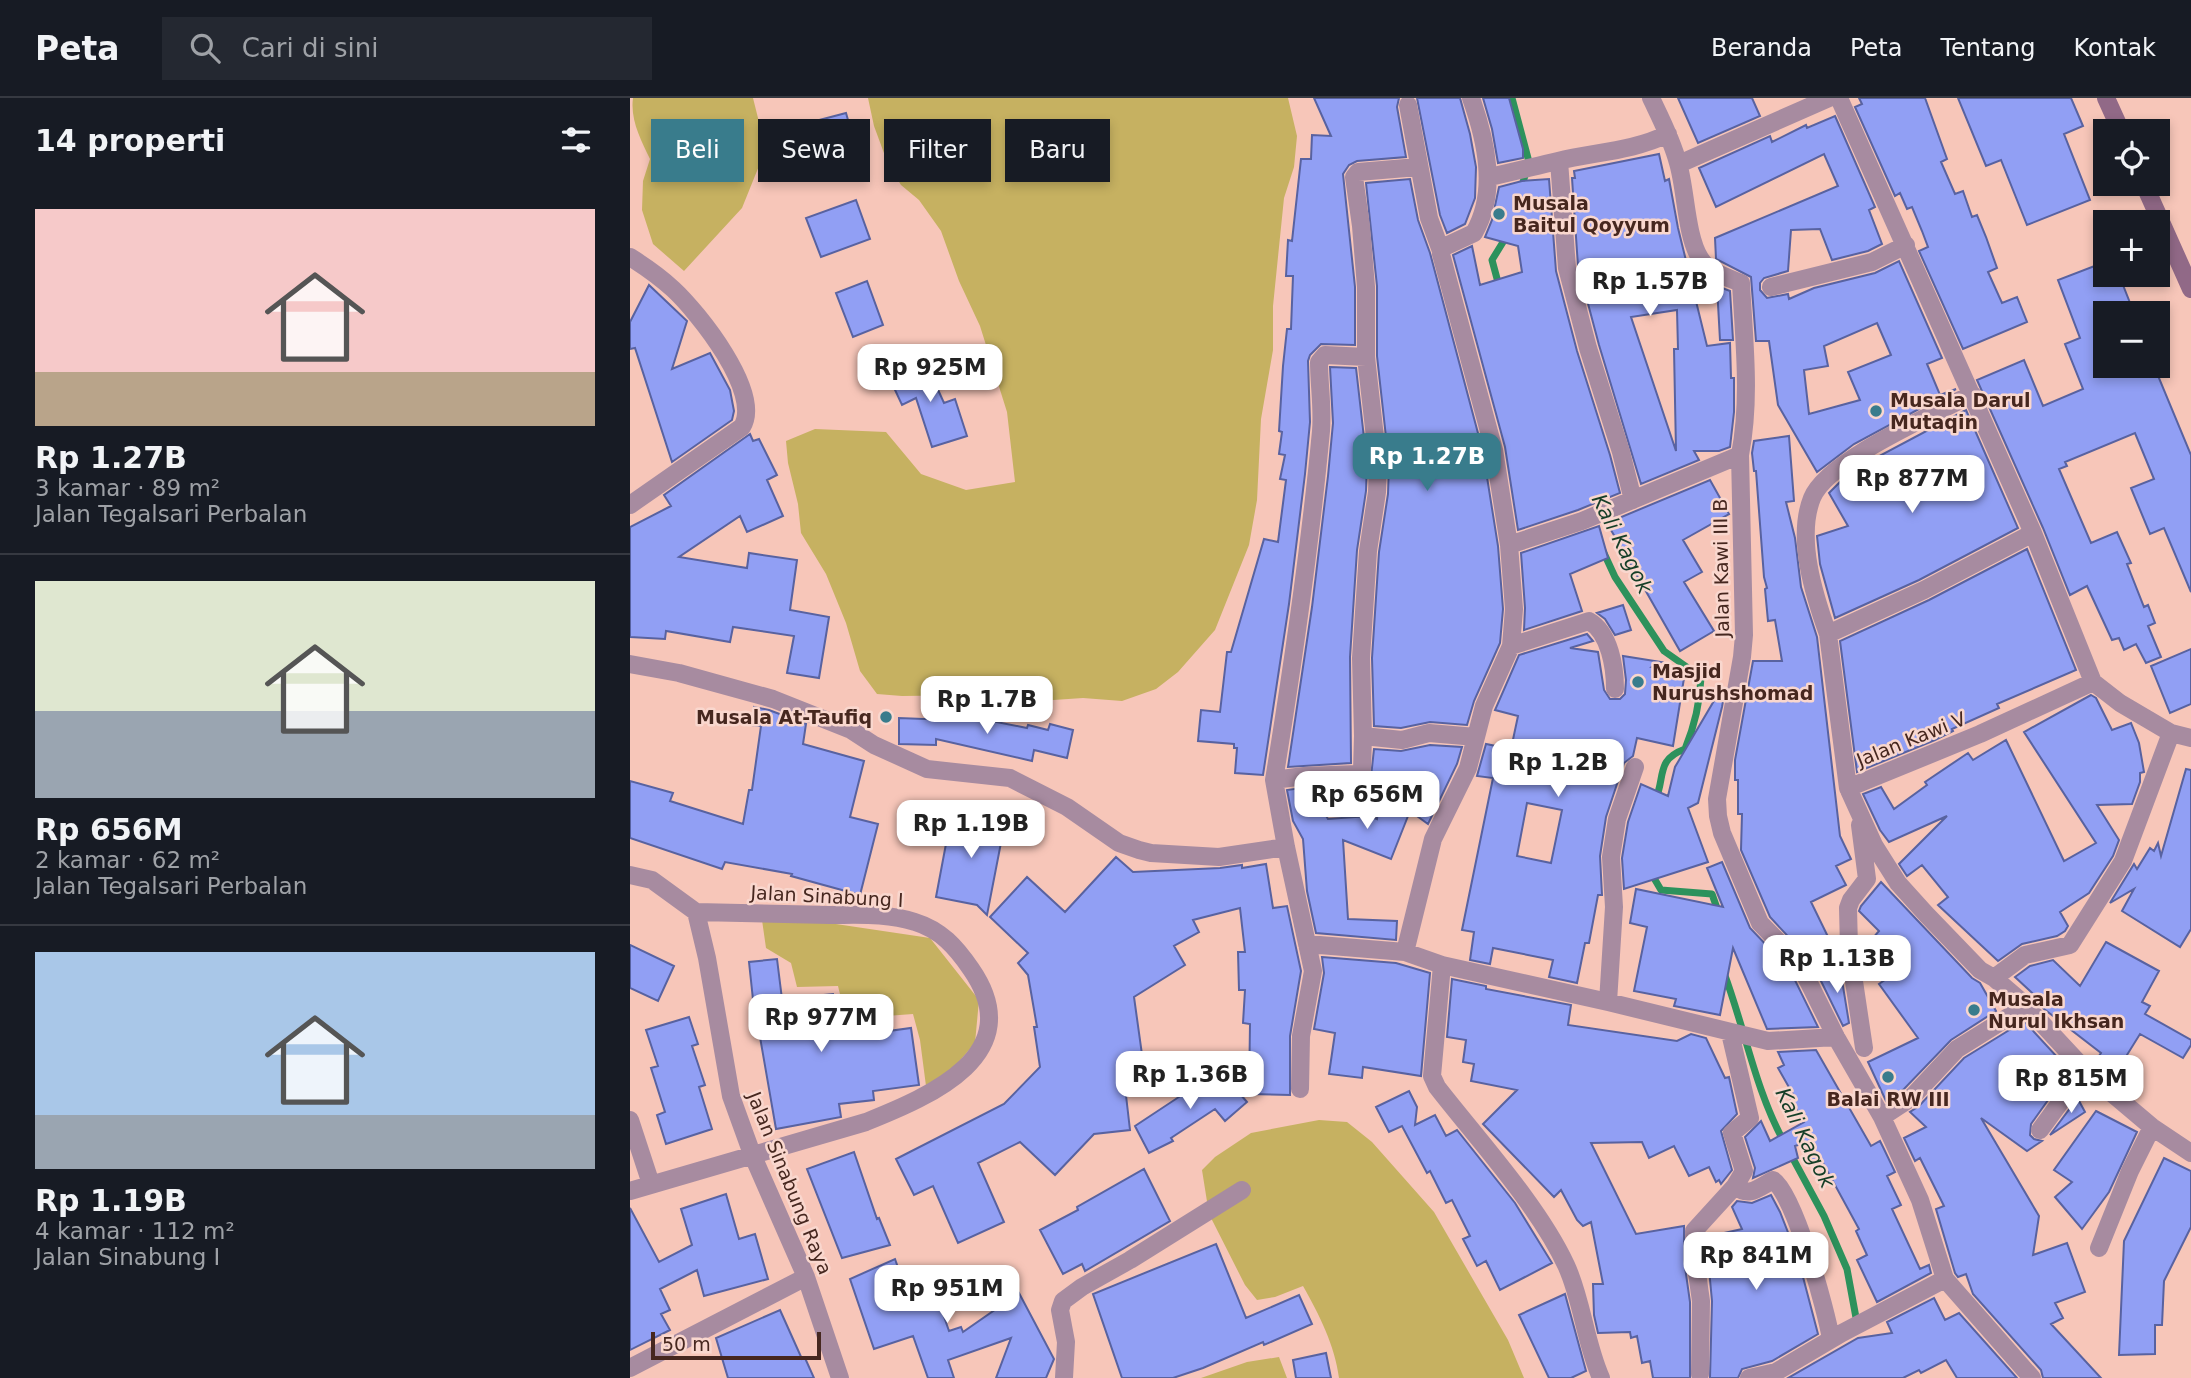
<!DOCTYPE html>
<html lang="id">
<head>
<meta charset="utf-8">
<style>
  body { margin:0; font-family:"DejaVu Sans",sans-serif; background:#242831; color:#f1f3f6; height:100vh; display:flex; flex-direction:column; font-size:26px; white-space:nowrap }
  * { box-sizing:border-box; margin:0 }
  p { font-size:23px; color:#9ea1a6 }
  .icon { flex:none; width:38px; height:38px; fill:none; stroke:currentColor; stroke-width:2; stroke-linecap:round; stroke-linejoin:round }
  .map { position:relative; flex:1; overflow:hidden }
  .side { display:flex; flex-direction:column; background:#171b24; width:630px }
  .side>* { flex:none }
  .hud { position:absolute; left:21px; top:21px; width:665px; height:63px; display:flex; gap:14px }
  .controls { position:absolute; left:1463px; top:21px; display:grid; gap:14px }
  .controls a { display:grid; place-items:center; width:77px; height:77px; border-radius:0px; background:#171b24; box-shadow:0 4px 10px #0003; font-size:35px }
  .scale { position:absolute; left:21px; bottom:18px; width:170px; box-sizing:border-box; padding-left:7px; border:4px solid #46271f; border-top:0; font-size:19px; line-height:24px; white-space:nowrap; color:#46271f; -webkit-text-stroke:5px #f9d7ce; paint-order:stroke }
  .price { position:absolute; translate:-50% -60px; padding:0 16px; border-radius:14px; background:#fff; color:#222; font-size:23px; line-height:46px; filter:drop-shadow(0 2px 4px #0008) }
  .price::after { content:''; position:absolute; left:50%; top:42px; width:21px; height:16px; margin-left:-10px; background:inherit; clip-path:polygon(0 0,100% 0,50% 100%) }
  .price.active { background:#397c8c; color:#fff }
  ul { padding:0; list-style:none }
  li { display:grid; align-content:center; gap:14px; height:371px; padding:0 35px }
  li+li { border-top:2px solid #363941 }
  li span { display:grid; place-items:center; height:217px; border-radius:0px; color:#555 }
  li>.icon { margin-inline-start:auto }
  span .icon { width:126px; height:126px; fill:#fffc; stroke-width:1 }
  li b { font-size:30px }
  h2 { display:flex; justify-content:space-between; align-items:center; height:84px; padding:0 35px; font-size:30px }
  .tag { padding:0 24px; border-radius:0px; background:#171b24; box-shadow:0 4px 10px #0003; font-size:24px; line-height:63px }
  .tag.active { background:#397c8c; color:#fff }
  header { display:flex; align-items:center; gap:42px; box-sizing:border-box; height:98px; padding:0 35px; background:#171b24; border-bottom:2px solid #363941 }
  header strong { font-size:33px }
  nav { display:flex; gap:38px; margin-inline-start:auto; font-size:24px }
  .search { width:490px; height:63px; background:#242831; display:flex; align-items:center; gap:18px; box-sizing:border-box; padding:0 24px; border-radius:0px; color:#9ea1a6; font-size:26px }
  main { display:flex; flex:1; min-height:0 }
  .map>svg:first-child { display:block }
  .green { fill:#c6b161 }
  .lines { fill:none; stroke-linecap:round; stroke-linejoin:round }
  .stream { stroke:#2d925c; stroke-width:7 }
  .building { fill:#919ff4; stroke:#5862a0; stroke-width:2; fill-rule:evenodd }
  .minor { stroke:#a78ba0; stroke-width:18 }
  .secondary { stroke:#916987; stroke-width:18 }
  .poi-dot { fill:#397c8c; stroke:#f9d7ce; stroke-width:2.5 }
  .labels { text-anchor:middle; stroke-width:5; stroke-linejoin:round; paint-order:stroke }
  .poi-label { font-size:19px; font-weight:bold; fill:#46271f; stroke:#f9d7ce; text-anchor:start }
  .street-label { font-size:19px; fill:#46271f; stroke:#f9d7ce }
  .water-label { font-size:21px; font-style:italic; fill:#153e27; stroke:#f9d7ce }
</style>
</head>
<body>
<header>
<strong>Peta</strong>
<div class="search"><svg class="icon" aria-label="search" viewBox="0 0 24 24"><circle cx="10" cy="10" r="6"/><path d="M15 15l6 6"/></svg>Cari di sini</div>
<nav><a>Beranda</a><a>Peta</a><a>Tentang</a><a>Kontak</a></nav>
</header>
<main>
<section class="side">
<h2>14 properti<svg class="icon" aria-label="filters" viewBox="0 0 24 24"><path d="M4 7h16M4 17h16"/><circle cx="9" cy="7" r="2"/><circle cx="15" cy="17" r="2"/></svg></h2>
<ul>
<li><span style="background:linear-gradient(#f6c9c9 75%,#b9a48a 0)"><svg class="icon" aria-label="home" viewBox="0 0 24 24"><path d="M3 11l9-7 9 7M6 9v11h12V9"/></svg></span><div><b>Rp 1.27B</b><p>3 kamar · 89 m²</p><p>Jalan Tegalsari Perbalan</p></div></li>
<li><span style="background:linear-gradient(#dfe7d0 60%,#9aa5b1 0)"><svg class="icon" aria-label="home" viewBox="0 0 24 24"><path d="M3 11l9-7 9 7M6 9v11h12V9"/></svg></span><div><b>Rp 656M</b><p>2 kamar · 62 m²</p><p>Jalan Tegalsari Perbalan</p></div></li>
<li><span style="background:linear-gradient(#a9c7e8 75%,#9aa5b1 0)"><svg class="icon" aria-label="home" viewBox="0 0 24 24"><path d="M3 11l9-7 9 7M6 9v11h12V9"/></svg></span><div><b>Rp 1.19B</b><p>4 kamar · 112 m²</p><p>Jalan Sinabung I</p></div></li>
</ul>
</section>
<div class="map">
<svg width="1561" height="1280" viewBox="0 0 1561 1280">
  <rect width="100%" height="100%" fill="#f7c6b9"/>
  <path class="green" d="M3 0H123L128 20 133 58 112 110 54 173 23 146 12 112 13 83 20 61C11 42 0 22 3 0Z
    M238 0H658L667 38 664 69 654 100 643 208V252L631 321 627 402 619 447 585 532 548 574 526 591 492 603 453 600 394 604 352 597 272 598 247 596 230 573 216 525 196 476 171 435 168 406 158 365 156 343 185 331 256 334 291 376 336 392 385 384 377 314 350 228 329 183 311 133 289 102 271 87 258 66 244 28Z
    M132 822H179L300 840 349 902 345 945 321 973 296 988 290 942 283 916 216 921 208 888 167 889 161 865 136 850Z
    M689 1022 717 1024 742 1044 804 1114 878 1242 894 1280H709C705 1248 689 1216 673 1188L645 1199 627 1202 615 1187 579 1116 572 1072 585 1059 621 1035Z
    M649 1259 657 1280H571L617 1264Z"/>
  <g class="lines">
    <path class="stream" d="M882 0 899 64 891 91
      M869 188 862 162 878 136
      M973 453 985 479 1034 553 1071 579C1070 605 1065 627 1055 651 1025 662 1036 679 1025 703
      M1021 775 1031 792 1082 796 1089 816
      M1094 875C1115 931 1125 991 1154 1044
      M1160 1055 1194 1118 1217 1171 1227 1225"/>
  </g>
  <path class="building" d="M684 0H769L767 9 776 59 727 63 719 67 713 76 725 189V247L691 246 680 257 678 263 680 324 675 376 659 506 633 677 605 675 607 650H604V646L568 643 571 612 590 614 597 554H601L634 441 648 444 656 382 650 381 655 357 649 356 652 334 649 333 653 268 657 231H661L663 178H656L658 142 662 143 671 61H681L682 37 701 38Z
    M787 0H830L840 36 846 69 845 100 835 126 817 135 810 117Z
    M853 0H879L893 51V60L868 65 862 31Z
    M1048 0H1122L1130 18 1068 45Z
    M1229 0H1295L1317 61 1311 64 1325 96 1333 93 1342 119 1347 117 1356 139 1367 170 1358 174 1372 205 1387 199 1397 224 1333 251 1289 153 1298 149 1292 133 1282 109 1277 111 1270 95 1265 98 1225 9 1232 6Z
    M1328 0H1441L1453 28 1434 36 1460 102 1397 127 1371 62 1356 68Z
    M216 15 230 64 187 75 174 26Z
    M1205 18 1245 109 1239 112 1252 146 1238 153 1202 162 1190 131 1161 132 1158 173 1134 180 1130 185V192L1137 200 1158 196 1159 201 1184 190 1245 175 1269 163 1312 260 1297 266 1310 297 1326 291 1224 346 1187 374 1148 307 1139 243H1126L1121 179 1086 161 1085 140 1208 88 1194 56 1086 109 1069 70 1140 38 1142 44 1176 27 1177 30ZM1247 225 1261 257 1218 274 1230 302 1179 316 1174 272 1198 268 1194 248Z
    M1029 56 1035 83 1039 81 1048 130 1077 248 1100 245 1101 280H1104V314L1100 349 1089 353H1064L1069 362 1011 386 969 247 948 168 942 80H945L944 73ZM1047 212 1048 251H1044L1046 353 1001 219Z
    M780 81 788 122 800 155 853 354 868 448 873 511 870 545 844 603 837 627 800 624 771 630 744 628 742 560 749 454 758 396 759 366 747 258V188L736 85Z
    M919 81 926 173 947 253 980 357 990 395 948 412 888 432 875 349 823 157 842 148 850 187 892 174 888 148 855 139 862 122 869 89 892 83Z
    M226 102 240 141 191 159 176 120Z
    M1475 164V177H1489L1504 215H1475V268H1524L1561 357V494L1534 430 1520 436 1501 390 1524 381 1505 335 1435 364 1437 368 1429 371 1461 445 1487 434 1501 465 1497 466 1514 509 1518 507 1525 525 1518 528 1531 559 1516 565 1506 546 1494 552 1489 540 1482 542 1457 488 1440 497 1413 430 1347 282 1394 262 1413 308 1453 291 1435 246 1450 240 1428 182Z
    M237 183 253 227 223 239 206 195Z
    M19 187 57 223 42 271 80 255 100 292 104 313 102 322 42 364 5 250 0 251V224Z
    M1087 188 1100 193 1103 242H1090Z
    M295 263 314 305 325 301 337 338 302 349 286 300 272 307 259 279Z
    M700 269 726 270 737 366 736 393 727 452 720 559 721 665 658 669 682 509 698 378 703 325Z
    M1336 312 1388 430 1289 482 1205 520 1190 466 1187 438 1218 428 1199 395 1215 379 1236 365Z
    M120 336 123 343 129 341 147 377 137 382 153 418 117 434 110 418 49 459 117 470 119 455 167 462 160 512 199 519 189 580 157 575 164 538 103 529 100 544 36 533 35 541 0 539V429L41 408 34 397Z
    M1159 338 1164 403 1156 404 1165 440 1171 489 1187 539 1210 738 1221 761 1206 768 1216 787 1181 804 1202 847 1180 862 1140 819 1111 752 1112 716H1108V682H1105V662L1123 563H1152L1145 522 1138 523 1135 491 1137 490 1134 479 1126 373H1124L1122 355 1124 343Z
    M1080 382 1099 416 1053 442 1072 474 1054 484 1084 533 1050 553 977 425Z
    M969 428 978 460 940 476 952 513 894 532 895 510 891 455Z
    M1397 451 1446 572 1367 606 1369 610 1322 631 1323 633 1305 642 1227 674 1210 543 1299 502Z
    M993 507 1001 532 985 537 975 521 967 515Z
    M957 536 963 543 940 550 968 554 974 592 980 601H990L995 596 996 582 993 558 1031 564 1022 569 1055 574 1043 648 1007 640 1003 658 994 665 976 719 970 758 972 797H968L959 845H955L947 885 919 879 923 862 863 850 860 866 840 862 844 834 832 832 863 680 847 678 856 646 881 651 888 618 865 612 889 557ZM897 705 932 712 921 765 887 758Z
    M1561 551V606L1540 615 1521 568Z
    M1091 591 1095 592 1092 609 1068 705 1058 710 1078 764 994 791 992 760 998 724 1011 686 1038 698 1045 669Z
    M1461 597 1466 600 1482 632 1501 625 1509 645 1514 674 1510 675V684L1502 706 1467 707 1489 742 1483 758 1459 795 1430 814 1438 828 1435 833 1427 838 1392 846 1368 863 1308 807 1318 799 1292 767 1277 778 1269 766 1317 718 1259 744 1250 732 1233 696 1251 689 1264 711 1297 687 1295 684 1338 655 1343 662 1376 642 1434 763 1466 745 1394 634Z
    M124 609 139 612 176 626 173 646 234 663 220 719 248 726 230 797 161 778 162 776 95 764 92 771 0 740V683L43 695 40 703 113 726 119 692H122L131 628 122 627Z
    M321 615 397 630 398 627 418 632 420 626 443 632 437 660 404 652 402 663 306 641V647L269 646V620L320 622Z
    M800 647 832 649 827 666 798 726 780 713 761 761 713 742 718 821 767 823 766 842 686 835 677 793 673 741 663 723 657 692 679 689 698 721 739 718 747 721 752 680 741 679 744 651 771 653Z
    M1556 671 1561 672V831L1550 849 1492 813 1504 791 1480 805 1504 766 1507 771 1520 750 1524 753 1528 745 1531 758Z
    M322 714 375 724 357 817 347 807 306 799Z
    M486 759 503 774 590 770 612 767V770L636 766 643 810 657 808 671 873 660 938V997L619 996 620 926 613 925 615 892H609L608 854H615L610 810 563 822 569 834 544 848 555 867 504 899 515 978 494 980 500 1032 464 1036 425 1077 390 1044 348 1065 374 1124 328 1145 303 1088 284 1097 266 1061 374 1006 410 969 404 929H407L398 877 388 865 398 855 360 819 397 779 435 814Z
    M1092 764 1120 830 1160 872 1188 929 1137 931 1103 850 1090 917 1044 908 1046 901 1004 893 1017 829 1000 825 1006 791 1093 809 1077 770Z
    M1251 784 1342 880 1350 885 1366 913 1321 942 1274 991 1256 1003 1238 964 1288 940 1249 886 1272 870 1243 840 1249 833 1229 813 1231 808Z
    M1476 844 1529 873 1512 904 1520 908 1515 916 1561 942V947L1553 960 1510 936 1487 973 1467 961 1471 955 1414 911 1412 909 1415 907 1385 879 1400 868 1423 862 1450 888Z
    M0 847 44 868 28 903 0 890Z
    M692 859 766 865 800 875 791 978 733 969 732 980 699 976 705 935 684 931 694 875Z
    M147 861 152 901 203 896 208 940 281 930 289 987 243 993 244 1002 209 1006 211 1019 146 1031 130 939H127L119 864Z
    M1210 870 1219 925 1213 928 1191 883Z
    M822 881 856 888V891L941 907 938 927 1047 943 1061 936 1076 940 1095 980 1099 979 1107 1016 1091 1033 1102 1072 1091 1086 1089 1082 1086 1084 1079 1069 1059 1078 1044 1048 1019 1060 1012 1044 961 1045 1006 1136 1054 1128V1162L1060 1204V1280H1023L1020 1263 1012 1265 1007 1238 1001 1240 1000 1234 968 1235 964 1217 963 1186H973L961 1124 953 1128 947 1122 931 1092 924 1099 853 1026 887 992 841 983 844 966 833 964 836 942 817 939Z
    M59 919 68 946 62 948 75 987 69 989 82 1031 36 1046 27 1017 35 1014 21 970 28 968 16 932Z
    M1394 923 1429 961 1438 979 1426 991 1401 1026 1400 1037 1404 1041 1412 1043 1397 1053 1351 1020 1409 1118 1403 1157 1437 1145 1455 1194 1425 1205 1433 1220 1421 1226 1471 1280H1413L1411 1272 1343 1196 1336 1176 1328 1179 1325 1175 1306 1111 1314 1108 1290 1060 1285 1063 1274 1040 1296 1029 1280 1014 1289 1008 1334 960Z
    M1186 952 1241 1048 1250 1043 1253 1049 1265 1074 1257 1078 1271 1107 1262 1111 1290 1171 1299 1167 1301 1175 1247 1204 1227 1162 1237 1157 1226 1133 1229 1131 1193 1065 1186 1069 1171 1046 1165 1048 1168 1060 1123 1080 1125 1070 1115 1039 1131 1023 1140 1043 1174 1024 1160 1000 1164 998 1148 970 1154 967 1148 954Z
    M590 973 617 1004 595 1023 585 1011 541 1040 543 1043 519 1055 505 1028 564 989 567 993Z
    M779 993 787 1009 785 1027 805 1017 816 1038 827 1032 885 1105 922 1165 870 1192 856 1163 847 1168 833 1141 840 1138 822 1102 816 1105 800 1073 797 1075 772 1028 759 1034 746 1009Z
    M1448 1001 1455 1014 1420 1037 1444 1005Z
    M1466 1013 1507 1034 1479 1094 1452 1131 1425 1099 1442 1084 1424 1072Z
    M224 1054 247 1121 249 1120 260 1147 212 1160 177 1071Z
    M1534 1060 1561 1073V1129L1534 1183 1532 1227H1525V1256L1489 1257 1494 1143Z
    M514 1071 540 1123 455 1173 452 1166 433 1176 410 1132 448 1112 447 1109Z
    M96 1096 109 1141 125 1136 138 1181 74 1198 67 1172 30 1191 40 1212 31 1216 40 1232 0 1252V1110L29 1164 62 1147 51 1111Z
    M1141 1097 1150 1114 1168 1160 1188 1236 1142 1263 1112 1271 1108 1280H1080L1082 1203 1076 1139 1112 1131 1102 1109 1107 1103 1122 1105Z
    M586 1146 616 1220 669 1197 682 1226 634 1247 633 1244 573 1270 543 1280H492L463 1196Z
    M265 1161 273 1184 299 1175 319 1233 331 1229 333 1234 389 1195 424 1261 416 1280H366L381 1240 318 1262 324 1280H298L283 1238 244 1251 220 1181Z
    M935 1196 956 1273 941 1280H919L889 1217Z
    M1304 1200 1315 1222 1329 1215 1387 1280H1327L1316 1262 1291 1275 1289 1272 1273 1280H1158L1228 1240 1262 1235 1257 1224Z
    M150 1212 172 1261 175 1260 184 1280H98L86 1240Z
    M696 1255 701 1280H666L663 1262Z"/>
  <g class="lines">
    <path class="minor" d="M1021 0C1031 21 1042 42 1048 65 1056 92 1056 138 1070 160 1078 174 1097 179 1111 185 1114 243 1121 300 1110 357L1114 537 1112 559 1087 701 1088 718 1092 735 1130 825 1169 865 1206 939 1252 1019 1290 1102 1315 1181 1402 1280
      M1209 0 1403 435 1463 584 1490 605 1541 635 1561 640
      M778 7 799 120 811 153
      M929 63 937 170 958 250 991 354 1003 402
      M1049 66 1199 0
      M860 79C883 74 906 68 928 63 966 54 1003 53 1038 36
      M0 159C16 169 30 179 43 191 68 214 133 295 112 329L0 407
      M1141 189 1242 164 1276 147
      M1403 435 1294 492 1198 536 1218 690 1350 636 1463 584
      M879 447 952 423 1110 357
      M1198 536C1184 497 1166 440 1182 400 1197 362 1305 316 1342 296
      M881 548 959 523C980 535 985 570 985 591
      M0 566 49 575 143 601 221 632 244 647 297 671 380 680 437 709 489 745 509 752 521 755 589 759 656 749
      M733 638 731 560 738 453 747 394 748 366 736 259V189L731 128 724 79 728 74 788 69
      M644 682C663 566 680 450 691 333 693 311 689 286 689 264L695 257 736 259
      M1218 690 1244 747 1268 785 1296 816 1350 872 1364 880 1392 904 1458 975 1522 1029 1561 1055
      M1230 727 1237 781 1221 802 1218 810 1219 850 1234 950
      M0 777 22 782 66 814 77 860 101 998 122 1056 176 1179 210 1280
      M677 846 775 854 812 867 978 904 1138 943 1206 939
      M775 854 803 741 838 670 854 608 881 548 884 511 879 447 864 352 811 156 812 150 844 135C868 94 856 42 841 0
      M812 867 802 978 807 989C849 1043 908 1107 936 1167 952 1201 955 1244 971 1280
      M1177 878 1219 850
      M1364 880 1395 857 1440 847 1493 763 1541 635
      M978 904 984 809 981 759 987 721 1005 669
      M670 991 671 938 683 873 656 749 644 682 674 678 727 676 732 673 733 638 772 642 799 635 846 639
      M1252 1019 1281 1000 1327 951 1396 908
      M0 1022 21 1086
      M1410 1032 1435 998 1458 975
      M1105 1088C1119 1100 1128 1090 1143 1082 1165 1097 1196 1212 1201 1241
      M0 1093 236 1024C301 998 400 956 341 871 326 849 311 832 285 824 258 815 228 817 200 817 156 816 111 815 66 814
      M1469 1150 1500 1073 1522 1029
      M0 1270 176 1179
      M1070 1276 1071 1203 1065 1161 1064 1133 1105 1088 1114 1073 1102 1035 1120 1020 1100 935
      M434 1280 436 1244 430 1212 433 1203 452 1189 500 1162 612 1092
      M1119 1280 1146 1274 1212 1235 1315 1181"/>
    <path class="secondary" d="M1476 0 1491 33
      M1514 86 1561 191"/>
  </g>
  <g class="poi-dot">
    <circle cx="869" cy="116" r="7"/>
    <circle cx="1246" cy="313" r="7"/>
    <circle cx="1008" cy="584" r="7"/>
    <circle cx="256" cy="619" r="7"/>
    <circle cx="1344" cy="912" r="7"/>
    <circle cx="1258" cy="979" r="7"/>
  </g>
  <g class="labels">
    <g class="poi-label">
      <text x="883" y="112">Musala<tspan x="883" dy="22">Baitul Qoyyum</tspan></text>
      <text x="1260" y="309">Musala Darul<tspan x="1260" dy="22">Mutaqin</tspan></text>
      <text x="1022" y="580">Masjid<tspan x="1022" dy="22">Nurushshomad</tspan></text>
      <text x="242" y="626" text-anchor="end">Musala At-Taufiq</text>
      <text x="1358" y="908">Musala<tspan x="1358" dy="22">Nurul Ikhsan</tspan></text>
      <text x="1258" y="1008" text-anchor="middle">Balai RW III</text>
    </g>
    <g class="street-label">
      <text transform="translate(1091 470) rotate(-91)" y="7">Jalan Kawi III B</text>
      <text transform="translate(1281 641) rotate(-22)" y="7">Jalan Kawi V</text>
      <text transform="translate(197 798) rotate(3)" y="7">Jalan Sinabung I</text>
      <text transform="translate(160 1085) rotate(68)" y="7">Jalan Sinabung Raya</text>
    </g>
    <g class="water-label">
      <text transform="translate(992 446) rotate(63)" y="7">Kali Kagok</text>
      <text transform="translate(1175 1040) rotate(64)" y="7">Kali Kagok</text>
    </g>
  </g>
</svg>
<div class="controls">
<a><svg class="icon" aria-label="locate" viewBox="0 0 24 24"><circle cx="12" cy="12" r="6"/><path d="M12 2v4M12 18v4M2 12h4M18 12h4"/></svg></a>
<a>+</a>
<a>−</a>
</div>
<div class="scale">50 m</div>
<b class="price" style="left:1020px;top:220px">Rp 1.57B</b>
<b class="price" style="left:300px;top:306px">Rp 925M</b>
<b class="price active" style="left:797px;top:395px">Rp 1.27B</b>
<b class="price" style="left:1282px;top:417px">Rp 877M</b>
<b class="price" style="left:357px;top:638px">Rp 1.7B</b>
<b class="price" style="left:928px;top:701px">Rp 1.2B</b>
<b class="price" style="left:737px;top:733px">Rp 656M</b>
<b class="price" style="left:341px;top:762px">Rp 1.19B</b>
<b class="price" style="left:1207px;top:897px">Rp 1.13B</b>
<b class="price" style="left:191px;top:956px">Rp 977M</b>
<b class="price" style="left:560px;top:1013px">Rp 1.36B</b>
<b class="price" style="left:1441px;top:1017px">Rp 815M</b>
<b class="price" style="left:1126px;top:1194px">Rp 841M</b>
<b class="price" style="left:317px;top:1227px">Rp 951M</b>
<div class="hud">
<a class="tag active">Beli</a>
<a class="tag">Sewa</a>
<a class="tag">Filter</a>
<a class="tag">Baru</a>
</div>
</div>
</main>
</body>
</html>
